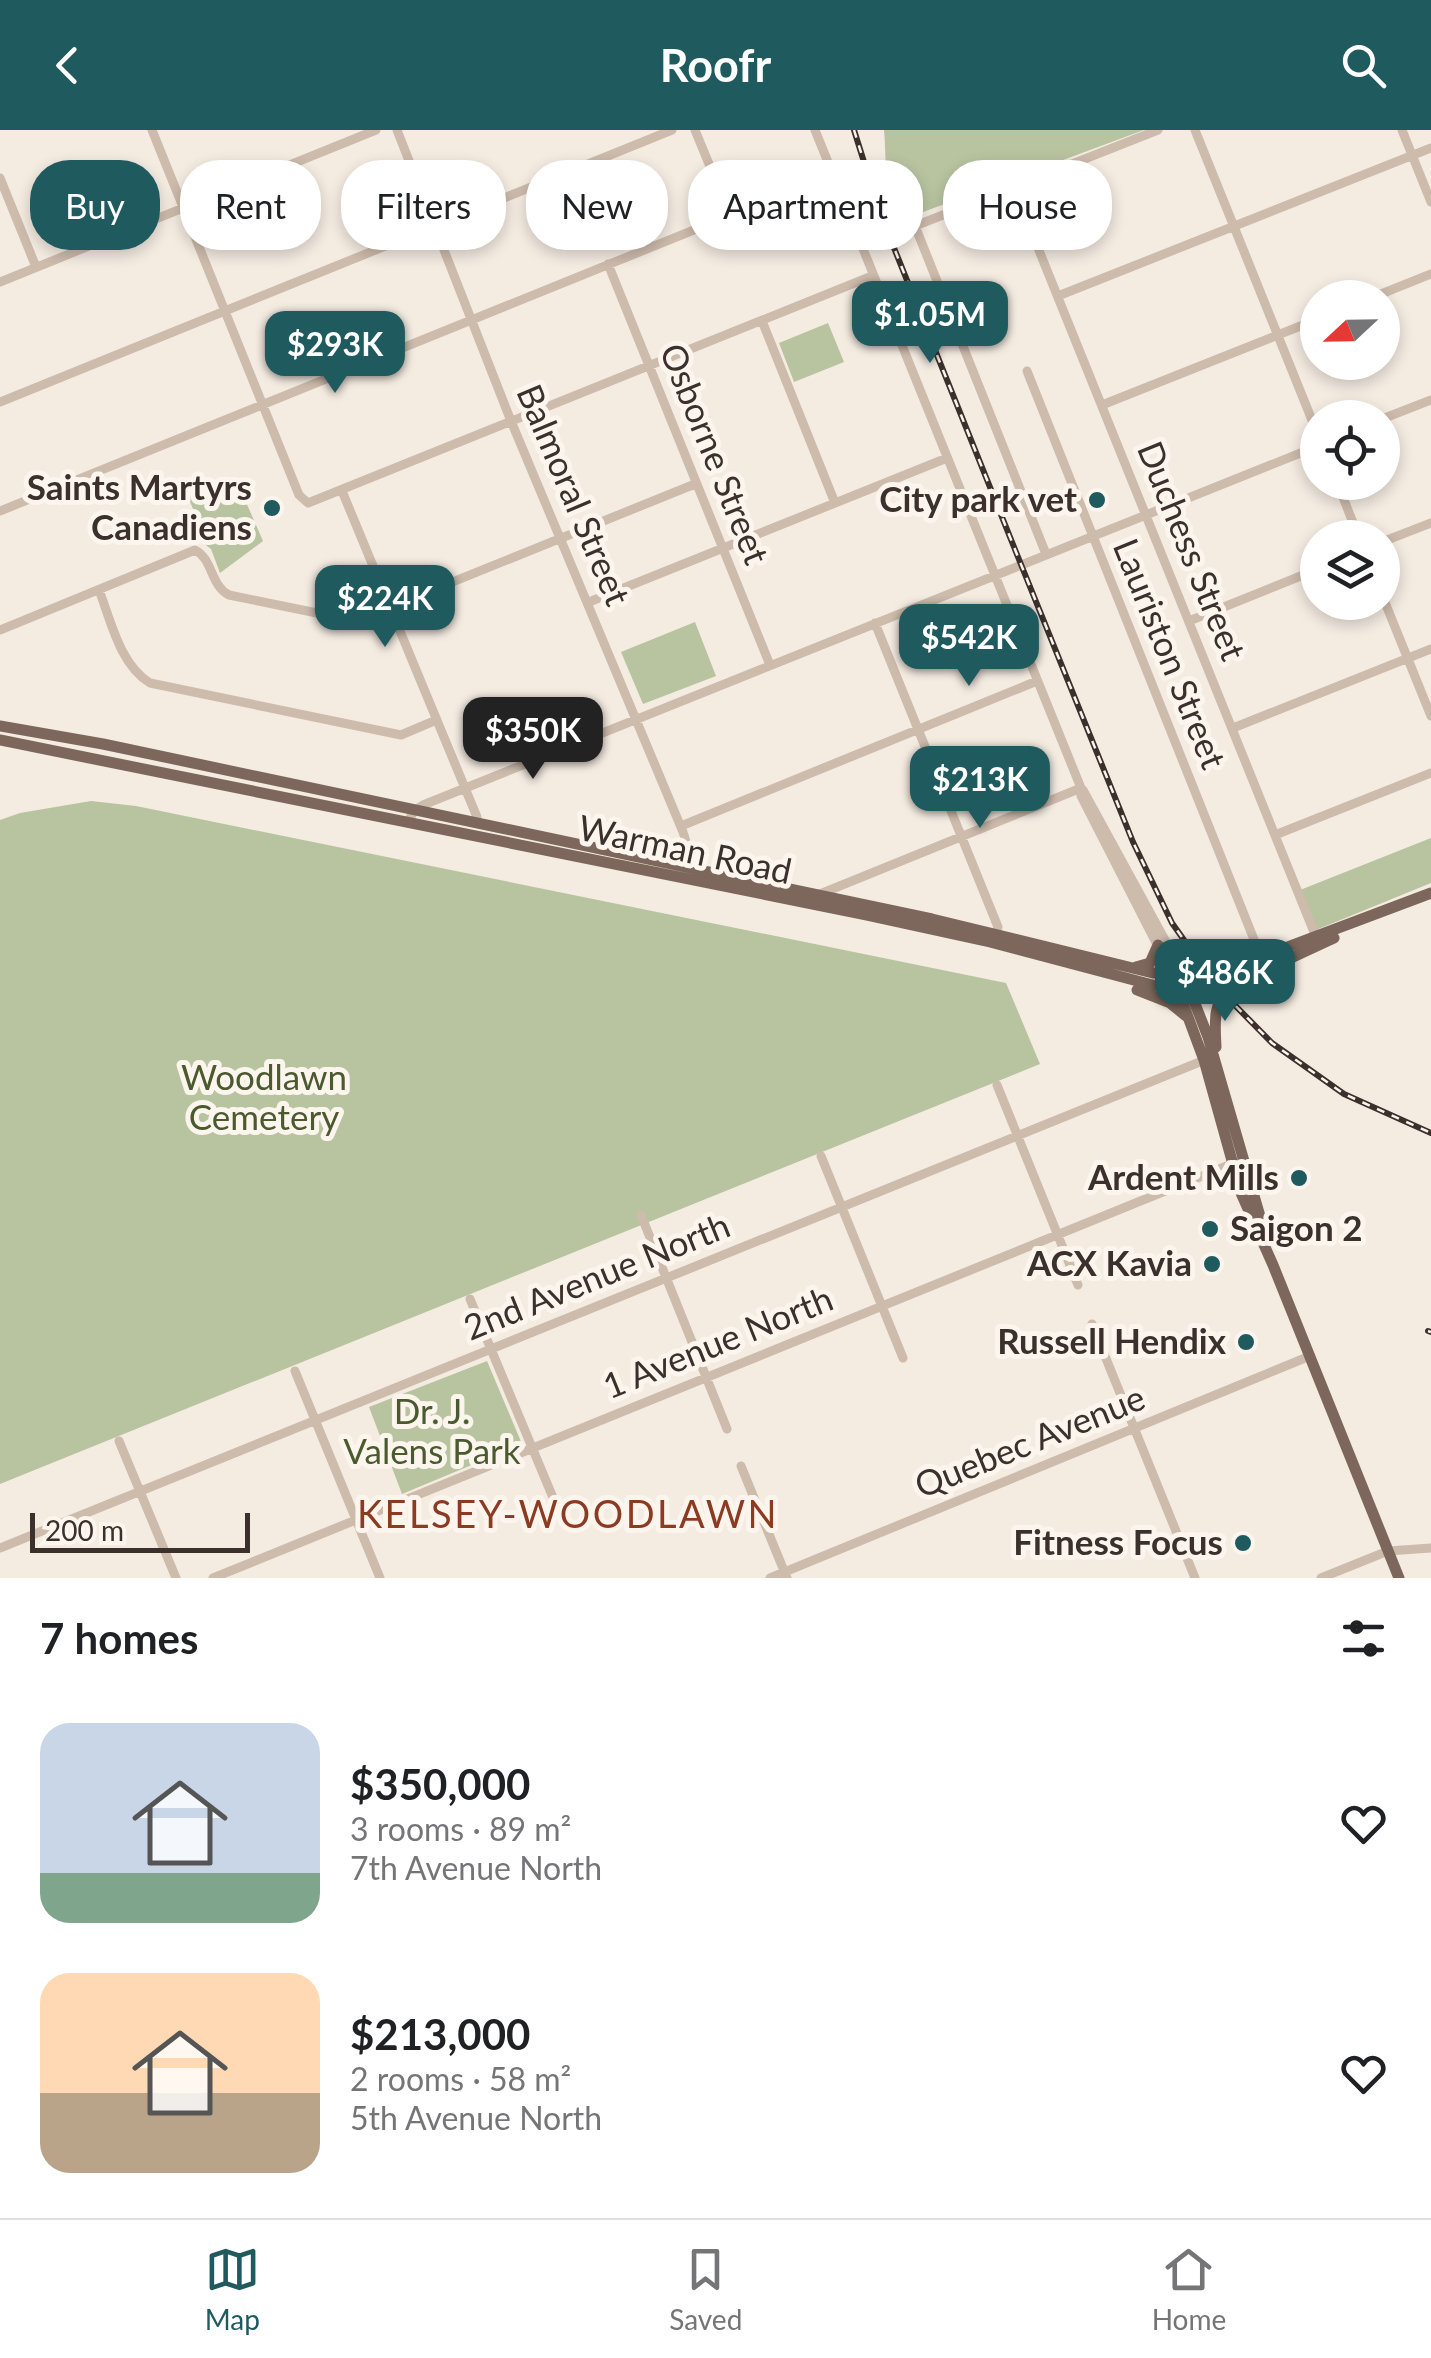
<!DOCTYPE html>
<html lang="en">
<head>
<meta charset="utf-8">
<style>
  body { margin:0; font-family:Lato,sans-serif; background:#f2f2f2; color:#202124; height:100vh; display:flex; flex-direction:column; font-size:38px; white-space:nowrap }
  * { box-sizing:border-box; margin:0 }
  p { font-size:32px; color:#757577 }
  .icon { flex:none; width:55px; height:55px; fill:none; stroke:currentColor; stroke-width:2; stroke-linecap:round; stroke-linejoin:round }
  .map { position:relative; height:1448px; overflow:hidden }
  .details { display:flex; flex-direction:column; background:#fff; flex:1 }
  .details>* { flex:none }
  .top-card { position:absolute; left:30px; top:30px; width:1372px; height:90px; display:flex; gap:20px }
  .needle { width:65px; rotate:248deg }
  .controls { position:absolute; left:1300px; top:150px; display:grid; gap:20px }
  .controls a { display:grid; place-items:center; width:100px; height:100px; border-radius:50%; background:#fff; box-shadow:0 5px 15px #0003; font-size:50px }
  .scale { position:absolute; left:30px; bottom:25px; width:220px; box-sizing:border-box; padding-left:10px; border:5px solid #3b302b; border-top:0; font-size:28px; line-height:35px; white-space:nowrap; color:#3b302b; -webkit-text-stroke:8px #fbf5ee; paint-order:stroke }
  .price { position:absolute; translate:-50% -85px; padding:0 22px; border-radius:20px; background:#1f5a5e; color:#fff; font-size:32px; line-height:65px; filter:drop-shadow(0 2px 5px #0008) }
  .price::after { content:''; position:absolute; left:50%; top:60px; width:30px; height:22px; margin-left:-15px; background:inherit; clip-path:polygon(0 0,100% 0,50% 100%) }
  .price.current { background:#222; color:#fff }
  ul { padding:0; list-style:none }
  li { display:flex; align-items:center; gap:30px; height:250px; padding:0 40px }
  li span { display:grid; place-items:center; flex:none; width:280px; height:200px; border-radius:30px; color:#555 }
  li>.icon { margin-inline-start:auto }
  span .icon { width:120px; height:120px; fill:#fffc; stroke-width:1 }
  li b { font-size:42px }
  h2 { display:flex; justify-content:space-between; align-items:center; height:120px; padding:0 40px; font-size:42px }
  .chip { padding:0 35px; border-radius:40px; background:#fff; box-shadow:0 5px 15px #0003; font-size:35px; line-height:90px }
  .chip.current { background:#1f5a5e; color:#fff }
  header { display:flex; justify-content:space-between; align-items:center; height:130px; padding:0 40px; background:#1f5a5e; color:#fff; font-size:45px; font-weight:700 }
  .tabs { display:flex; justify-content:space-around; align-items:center; height:140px; border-top:2px solid #e0e0e0; background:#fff; font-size:28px; color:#757577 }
  .tabs a { display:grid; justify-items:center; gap:5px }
  .tabs .current { color:#1f5a5e }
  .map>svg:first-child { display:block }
  .green { fill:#b8c4a0 }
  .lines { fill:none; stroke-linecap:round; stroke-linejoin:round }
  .minor { stroke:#cdbbac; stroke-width:9 }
  .major { stroke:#7d675c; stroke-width:11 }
  .rail-casing { stroke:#3b302b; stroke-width:6 }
  .rail { stroke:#fbf5ee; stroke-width:2.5; stroke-dasharray:8; stroke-linecap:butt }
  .poi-dot { fill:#1f5a5e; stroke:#fbf5ee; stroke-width:4 }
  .labels { text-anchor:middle; stroke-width:10; stroke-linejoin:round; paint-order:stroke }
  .street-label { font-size:35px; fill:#3b302b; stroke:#fbf5ee }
  .poi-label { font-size:35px; font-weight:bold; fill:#3b302b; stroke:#fbf5ee; text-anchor:end }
  .park-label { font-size:35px; fill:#4a5a2e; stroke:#fbf5ee }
  .neighbourhood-label { font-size:38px; letter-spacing:2.5px; fill:#8c3b22; stroke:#fbf5ee }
</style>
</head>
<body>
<header><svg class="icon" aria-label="back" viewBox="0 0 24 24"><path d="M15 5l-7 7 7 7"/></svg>Roofr<svg class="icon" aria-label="search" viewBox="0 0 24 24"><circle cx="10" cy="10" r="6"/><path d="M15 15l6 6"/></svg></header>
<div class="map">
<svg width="1431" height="1448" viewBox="0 0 1431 1448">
  <rect width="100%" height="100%" fill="#f4ebe1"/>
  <path class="green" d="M884 0H1144L915 85C881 76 887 28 884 0Z
    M354 191 360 205 351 210 357 226 342 232 329 201Z
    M828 193 844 232 794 252 779 213Z
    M235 347 263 411 220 443 211 419 202 412V400L188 367Z
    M695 492 716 546 643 574 621 522Z
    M91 671 136 676 1006 853 1040 934 0 1354V690L20 683Z
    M1431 708V753L1316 800 1300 760Z
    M487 1231 522 1314 402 1364 369 1277Z"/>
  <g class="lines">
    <path class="minor" d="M152 0 299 365 308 373 872 146
      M397 0 511 291 683 702 696 743
      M695 0 730 85
      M815 0 1081 658V666L1172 844
      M1195 0 1318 305
      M1402 0 1431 72
      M0 48 36 137
      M1013 56 1316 807
      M608 134 770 535
      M0 152 376 0
      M1058 166 1431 18
      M1371 168 1431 144
      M762 191 835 373
      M1027 241 1261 827
      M0 272 672 0
      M1102 275 1318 189
      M1382 289 1431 270
      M1337 352 1359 408
      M342 361 477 687 474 693
      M0 381 832 44
      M1382 412 1431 393
      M1046 424 915 96 1158 0
      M99 460C111 491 120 535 150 553L401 605 434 591
      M1382 465 1431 586
      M589 472 947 328
      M1189 491 1318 439
      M875 493 998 797 996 803
      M0 500 195 420C213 429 210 455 229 465L356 491 695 354
      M1233 598 1431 519
      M1083 660 1183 843
      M408 691 415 680 423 675 1318 316
      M681 696 1037 551
      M1275 705 1431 643
      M820 764 1081 658
      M997 955 1078 1155
      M821 1026 903 1228
      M641 1085 727 1299
      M470 1169 554 1370
      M1092 1194 1195 1448
      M295 1241 380 1448
      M119 1311 176 1448
      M741 1336 787 1448
      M0 1418 1207 929
      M213 1448 1239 1031
      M770 1448 1310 1226
      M1321 1448 1388 1421 1431 1418"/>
    <path class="major" d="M0 596 103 614 932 789 1153 843H1183L1261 827 1431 763
      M0 610 867 785 990 812 1179 862C1235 859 1283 831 1334 808
      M1136 837 1150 833 1158 815
      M1183 843 1208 907 1266 1107
      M1172 844 1204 930 1241 1063 1273 1135 1399 1448
      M1184 855 1248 837
      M1137 860 1170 873 1186 886
      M1216 917C1215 894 1212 872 1231 857"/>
    <g class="rail-casing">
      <path id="rail" d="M854 0 880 83 1016 422 1133 712 1172 793 1217 857 1272 913 1344 964 1431 1003
        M1428 1201 1431 1202"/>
    </g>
    <use href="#rail" class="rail"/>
  </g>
  <g class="poi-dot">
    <circle cx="1097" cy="370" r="10"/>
    <circle cx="272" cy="378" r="10"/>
    <circle cx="1299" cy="1048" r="10"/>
    <circle cx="1210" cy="1099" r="10"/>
    <circle cx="1212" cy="1134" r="10"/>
    <circle cx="1246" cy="1212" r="10"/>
    <circle cx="1243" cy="1413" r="10"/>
  </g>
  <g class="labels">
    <g class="street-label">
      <text transform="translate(714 324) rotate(68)" y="12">Osborne Street</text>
      <text transform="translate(573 365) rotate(67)" y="12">Balmoral Street</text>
      <text transform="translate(1191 421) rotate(68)" y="12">Duchess Street</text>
      <text transform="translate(1169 524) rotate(68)" y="12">Lauriston Street</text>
      <text transform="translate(685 720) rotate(12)" y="12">Warman Road</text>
      <text transform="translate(597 1147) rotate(-22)" y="12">2nd Avenue North</text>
      <text transform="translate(718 1213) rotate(-22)" y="12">1 Avenue North</text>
      <text transform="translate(1030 1312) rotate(-22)" y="12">Quebec Avenue</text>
    </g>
    <g class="poi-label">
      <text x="252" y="370">Saints Martyrs<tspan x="252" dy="40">Canadiens</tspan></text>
      <text x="1077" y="382">City park vet</text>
      <text x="1279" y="1060">Ardent Mills</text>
      <text x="1230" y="1111" text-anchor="start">Saigon 2</text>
      <text x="1192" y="1146">ACX Kavia</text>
      <text x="1226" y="1224">Russell Hendix</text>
      <text x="1223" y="1425">Fitness Focus</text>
    </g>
    <g class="park-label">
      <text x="264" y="960">Woodlawn<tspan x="264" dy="40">Cemetery</tspan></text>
      <text x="432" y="1294">Dr. J.<tspan x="432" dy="40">Valens Park</tspan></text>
    </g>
    <g class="neighbourhood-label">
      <text x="568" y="1398">KELSEY-WOODLAWN</text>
    </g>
  </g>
</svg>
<div class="controls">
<a><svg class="needle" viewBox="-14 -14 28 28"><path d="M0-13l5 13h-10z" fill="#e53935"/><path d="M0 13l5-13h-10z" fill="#757577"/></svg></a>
<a><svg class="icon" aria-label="locate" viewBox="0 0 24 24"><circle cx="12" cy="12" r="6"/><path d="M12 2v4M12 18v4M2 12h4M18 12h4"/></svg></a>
<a><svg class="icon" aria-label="layers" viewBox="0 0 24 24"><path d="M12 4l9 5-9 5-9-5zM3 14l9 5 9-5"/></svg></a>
</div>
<div class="scale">200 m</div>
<b class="price" style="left:930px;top:236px">$1.05M</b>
<b class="price" style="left:335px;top:266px">$293K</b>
<b class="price" style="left:385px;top:520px">$224K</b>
<b class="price" style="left:969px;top:559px">$542K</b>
<b class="price current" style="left:533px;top:652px">$350K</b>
<b class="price" style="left:980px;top:701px">$213K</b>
<b class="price" style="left:1225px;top:894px">$486K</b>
<div class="top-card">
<a class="chip current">Buy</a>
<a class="chip">Rent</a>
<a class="chip">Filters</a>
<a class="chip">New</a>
<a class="chip">Apartment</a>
<a class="chip">House</a>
</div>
</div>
<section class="details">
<h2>7 homes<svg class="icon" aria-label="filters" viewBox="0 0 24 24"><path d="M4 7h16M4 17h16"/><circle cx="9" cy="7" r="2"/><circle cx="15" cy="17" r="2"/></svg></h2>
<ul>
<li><span style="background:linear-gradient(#c9d6e8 75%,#7fa58c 0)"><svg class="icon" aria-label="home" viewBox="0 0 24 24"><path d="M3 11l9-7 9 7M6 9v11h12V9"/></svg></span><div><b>$350,000</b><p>3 rooms · 89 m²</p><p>7th Avenue North</p></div><svg class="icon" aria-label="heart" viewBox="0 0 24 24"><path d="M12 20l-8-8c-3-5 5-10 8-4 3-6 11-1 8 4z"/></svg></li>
<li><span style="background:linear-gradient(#ffd9b3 60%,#b9a48a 0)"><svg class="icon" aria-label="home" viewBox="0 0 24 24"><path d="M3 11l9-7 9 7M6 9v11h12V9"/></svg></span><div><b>$213,000</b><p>2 rooms · 58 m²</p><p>5th Avenue North</p></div><svg class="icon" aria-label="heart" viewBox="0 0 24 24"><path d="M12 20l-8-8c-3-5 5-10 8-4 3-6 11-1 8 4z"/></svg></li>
</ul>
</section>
<nav class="tabs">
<a class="current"><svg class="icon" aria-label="map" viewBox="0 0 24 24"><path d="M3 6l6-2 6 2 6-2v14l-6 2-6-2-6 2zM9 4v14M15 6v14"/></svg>Map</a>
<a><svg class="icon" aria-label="saved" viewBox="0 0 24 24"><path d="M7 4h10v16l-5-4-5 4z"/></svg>Saved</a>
<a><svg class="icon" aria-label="home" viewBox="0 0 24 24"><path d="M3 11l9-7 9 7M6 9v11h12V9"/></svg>Home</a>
</nav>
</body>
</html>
